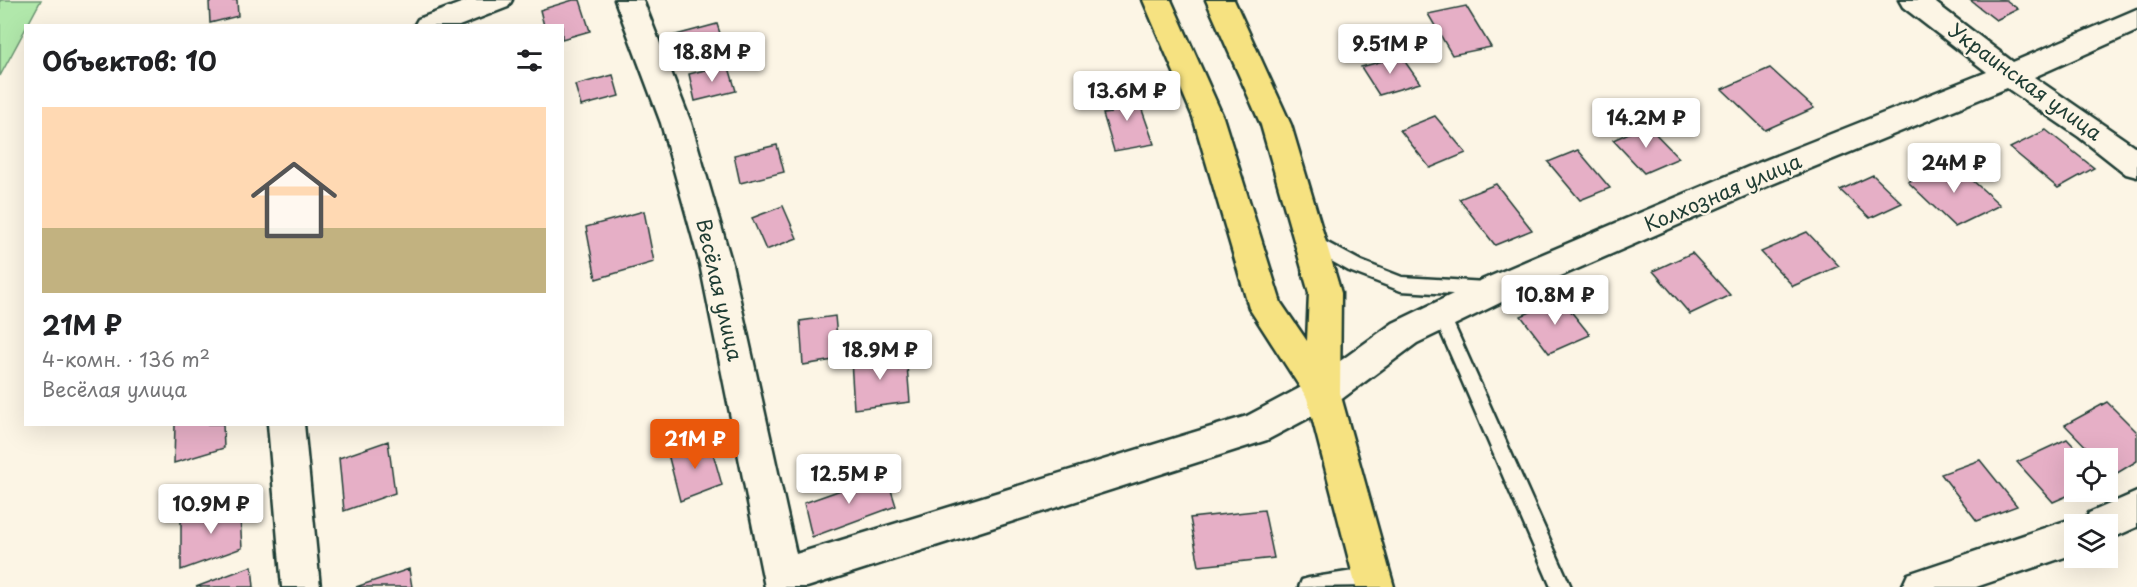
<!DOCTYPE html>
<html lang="ru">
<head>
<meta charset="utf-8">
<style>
  body { margin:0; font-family:"Playpen Sans",sans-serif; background:#f2f2f2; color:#202124; height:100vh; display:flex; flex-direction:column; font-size:22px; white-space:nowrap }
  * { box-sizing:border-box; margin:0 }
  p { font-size:20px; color:#757577 }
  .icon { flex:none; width:33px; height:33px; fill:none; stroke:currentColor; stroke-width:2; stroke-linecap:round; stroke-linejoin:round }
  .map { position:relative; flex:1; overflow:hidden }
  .side { position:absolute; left:24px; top:24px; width:540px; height:402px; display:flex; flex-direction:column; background:#fff; border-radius:0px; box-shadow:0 6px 24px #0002 }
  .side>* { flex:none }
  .buttons { position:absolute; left:2064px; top:448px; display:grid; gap:12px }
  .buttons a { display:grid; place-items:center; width:54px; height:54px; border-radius:0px; background:#fff; box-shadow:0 6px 24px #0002; font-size:30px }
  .price { position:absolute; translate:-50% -51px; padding:0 14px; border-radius:6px; background:#fff; color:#222; font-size:20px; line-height:39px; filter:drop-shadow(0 2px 3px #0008) }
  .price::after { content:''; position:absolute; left:50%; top:36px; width:18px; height:14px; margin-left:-9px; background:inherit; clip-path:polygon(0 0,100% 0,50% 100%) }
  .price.on { background:#ea580c; color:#fff }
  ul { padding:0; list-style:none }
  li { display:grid; align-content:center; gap:12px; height:318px; padding:0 18px }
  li+li { border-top:2px solid #e0e0e0 }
  li span { display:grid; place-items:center; height:186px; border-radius:0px; color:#555 }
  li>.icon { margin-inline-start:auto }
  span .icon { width:108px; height:108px; fill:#fffc; stroke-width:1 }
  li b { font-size:26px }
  h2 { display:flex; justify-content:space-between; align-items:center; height:72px; padding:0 18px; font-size:26px }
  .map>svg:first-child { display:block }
  .green { fill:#b1e8ab; stroke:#689270; stroke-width:1.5 }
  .building { fill:#e6afc6; stroke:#1f3d34; stroke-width:1.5 }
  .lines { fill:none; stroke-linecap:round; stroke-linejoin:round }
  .lane-casing { stroke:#1f3d34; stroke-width:5 }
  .street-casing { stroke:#1f3d34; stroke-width:5 }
  .highway-casing { stroke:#1f3d34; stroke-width:5 }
  .lane { fill:#fcf5e5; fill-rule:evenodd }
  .street { fill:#fcf5e5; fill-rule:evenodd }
  .highway { fill:#f6e281; fill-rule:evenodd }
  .labels { text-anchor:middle; stroke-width:4.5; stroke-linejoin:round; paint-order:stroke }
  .street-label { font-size:20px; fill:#1f3d34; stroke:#fcf5e5 }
</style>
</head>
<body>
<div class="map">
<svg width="2137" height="587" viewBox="0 0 2137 587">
  <rect width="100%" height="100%" fill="#fcf5e5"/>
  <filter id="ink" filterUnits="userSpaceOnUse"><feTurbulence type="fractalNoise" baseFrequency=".0167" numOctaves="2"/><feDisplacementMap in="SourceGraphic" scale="12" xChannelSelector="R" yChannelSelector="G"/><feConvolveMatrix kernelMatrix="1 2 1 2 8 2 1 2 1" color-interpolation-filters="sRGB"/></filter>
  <g filter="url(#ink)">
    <path class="green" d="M0 0H41L0 76Z"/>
    <path class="building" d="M216 0H237L238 16 210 23 209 2Z
      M573 0H580L590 31 562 39V26H544L540 10Z
      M1970 0H2006L2018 9 1996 20Z
      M1466 6 1491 47 1452 55 1428 14Z
      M717 24 727 55 681 68 672 36Z
      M1401 56 1420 83 1379 95 1361 67Z
      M728 64 736 91 695 101 689 74Z
      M1770 68 1814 108 1765 130 1722 89Z
      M613 75 619 96 581 106 575 85Z
      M1135 90 1154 144 1114 151 1103 114 1111 113 1105 95Z
      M1435 116 1466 153 1430 168 1400 130Z
      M1647 125 1679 158 1644 173 1613 140Z
      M2046 130 2094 168 2058 188 2010 148Z
      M777 145 784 172 740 183 734 155Z
      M1578 150 1610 188 1580 200 1548 162Z
      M1951 161 2000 205 1955 227 1908 182Z
      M1873 175 1902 203 1870 218 1840 190Z
      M1496 184 1532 230 1495 245 1459 199Z
      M783 206 797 238 766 250 752 218Z
      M644 211 654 262 596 279 586 227Z
      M1807 232 1839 266 1793 286 1761 252Z
      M1692 253 1730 295 1690 314 1653 271Z
      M1561 299 1590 335 1549 353 1521 316Z
      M835 316 839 359 803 365 800 321Z
      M906 353 910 402 854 409 851 360Z
      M2107 402 2137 432V461L2114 475 2108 468V459H2098L2065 425Z
      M175 424H223L224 448 174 463Z
      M709 439 722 485 680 501 668 454Z
      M2067 439 2086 459H2074V492H2076L2053 502 2017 462Z
      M388 441 395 493 344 511 339 458Z
      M1980 460 2017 506 1977 521 1941 474Z
      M886 474 896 506 812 537 804 503Z
      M239 500 242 548 181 570V521Z
      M1264 510 1274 558 1199 566 1190 518Z
      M252 566 254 587H196Z
      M409 569 412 587H356Z"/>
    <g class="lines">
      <g class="lane-casing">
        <path id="lane" d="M1309 233 1361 261 1402 277 1486 282 1492 284 1494 289 1492 294 1486 296 1401 291 1349 271 1303 245 1301 240 1303 235Z
          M1442 309 1448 311 1450 316 1571 587H1551L1434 316 1436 311Z
          M1372 568 1379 570 1381 577 1379 584 1372 586 1299 587 1302 580 1309 578Z"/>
      </g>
      <g class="street-casing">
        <path id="street" d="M469 0H512L508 7 459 26H414L418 19Z
          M615 0H643L691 123 732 264 796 554 1247 416 1311 382 1393 323 1484 279 1748 167 1987 72 1903 7 1899 0H1932L2013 62 2137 9V31L2034 77 2137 148V177L2126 174 2079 137 2007 88 1770 185 1508 299 1417 343 1335 404 1267 440 807 587H765L700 264 661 123Z
          M268 424H304L320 587H282Z
          M2137 492V527L2108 540V525H2074V554L1976 587H1902L1908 574 2074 518 2085 522 2089 513Z"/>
      </g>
      <g class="highway-casing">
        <path id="highway" d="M1143 0H1171L1223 117 1281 303 1307 341 1309 293 1261 125 1206 0H1234L1291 125 1341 293 1340 393 1394 587H1356L1307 398 1249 308 1193 117Z"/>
      </g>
      <use href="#lane" class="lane"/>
      <use href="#street" class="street"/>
      <use href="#highway" class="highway"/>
    </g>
  </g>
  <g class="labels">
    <g class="street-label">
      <text transform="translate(2025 82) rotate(36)" y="7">Украинская улица</text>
      <text transform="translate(1723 193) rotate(-23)" y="7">Колхозная улица</text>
      <text transform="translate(719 290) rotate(77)" y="7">Весёлая улица</text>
    </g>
  </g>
</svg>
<div class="buttons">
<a><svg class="icon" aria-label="locate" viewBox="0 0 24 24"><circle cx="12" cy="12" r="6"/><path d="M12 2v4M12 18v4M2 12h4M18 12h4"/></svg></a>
<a><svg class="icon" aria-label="layers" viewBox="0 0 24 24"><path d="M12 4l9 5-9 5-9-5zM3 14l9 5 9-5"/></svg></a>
</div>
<b class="price" style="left:1390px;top:75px">9.51M ₽</b>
<b class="price" style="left:712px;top:83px">18.8M ₽</b>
<b class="price" style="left:1127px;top:122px">13.6M ₽</b>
<b class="price" style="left:1646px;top:149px">14.2M ₽</b>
<b class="price" style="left:1954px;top:194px">24M ₽</b>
<b class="price" style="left:1555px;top:326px">10.8M ₽</b>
<b class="price" style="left:880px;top:381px">18.9M ₽</b>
<b class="price on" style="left:695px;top:470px">21M ₽</b>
<b class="price" style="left:849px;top:505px">12.5M ₽</b>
<b class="price" style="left:211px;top:535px">10.9M ₽</b>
<section class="side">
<h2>Объектов: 10<svg class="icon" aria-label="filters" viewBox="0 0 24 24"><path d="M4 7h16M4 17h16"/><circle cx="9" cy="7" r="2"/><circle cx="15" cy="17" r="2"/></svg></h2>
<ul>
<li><span style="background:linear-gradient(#ffd9b3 65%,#c2b280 0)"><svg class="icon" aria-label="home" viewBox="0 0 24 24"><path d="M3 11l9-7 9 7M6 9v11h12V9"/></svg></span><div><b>21M ₽</b><p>4-комн. · 136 m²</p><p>Весёлая улица</p></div></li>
</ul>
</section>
</div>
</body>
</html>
